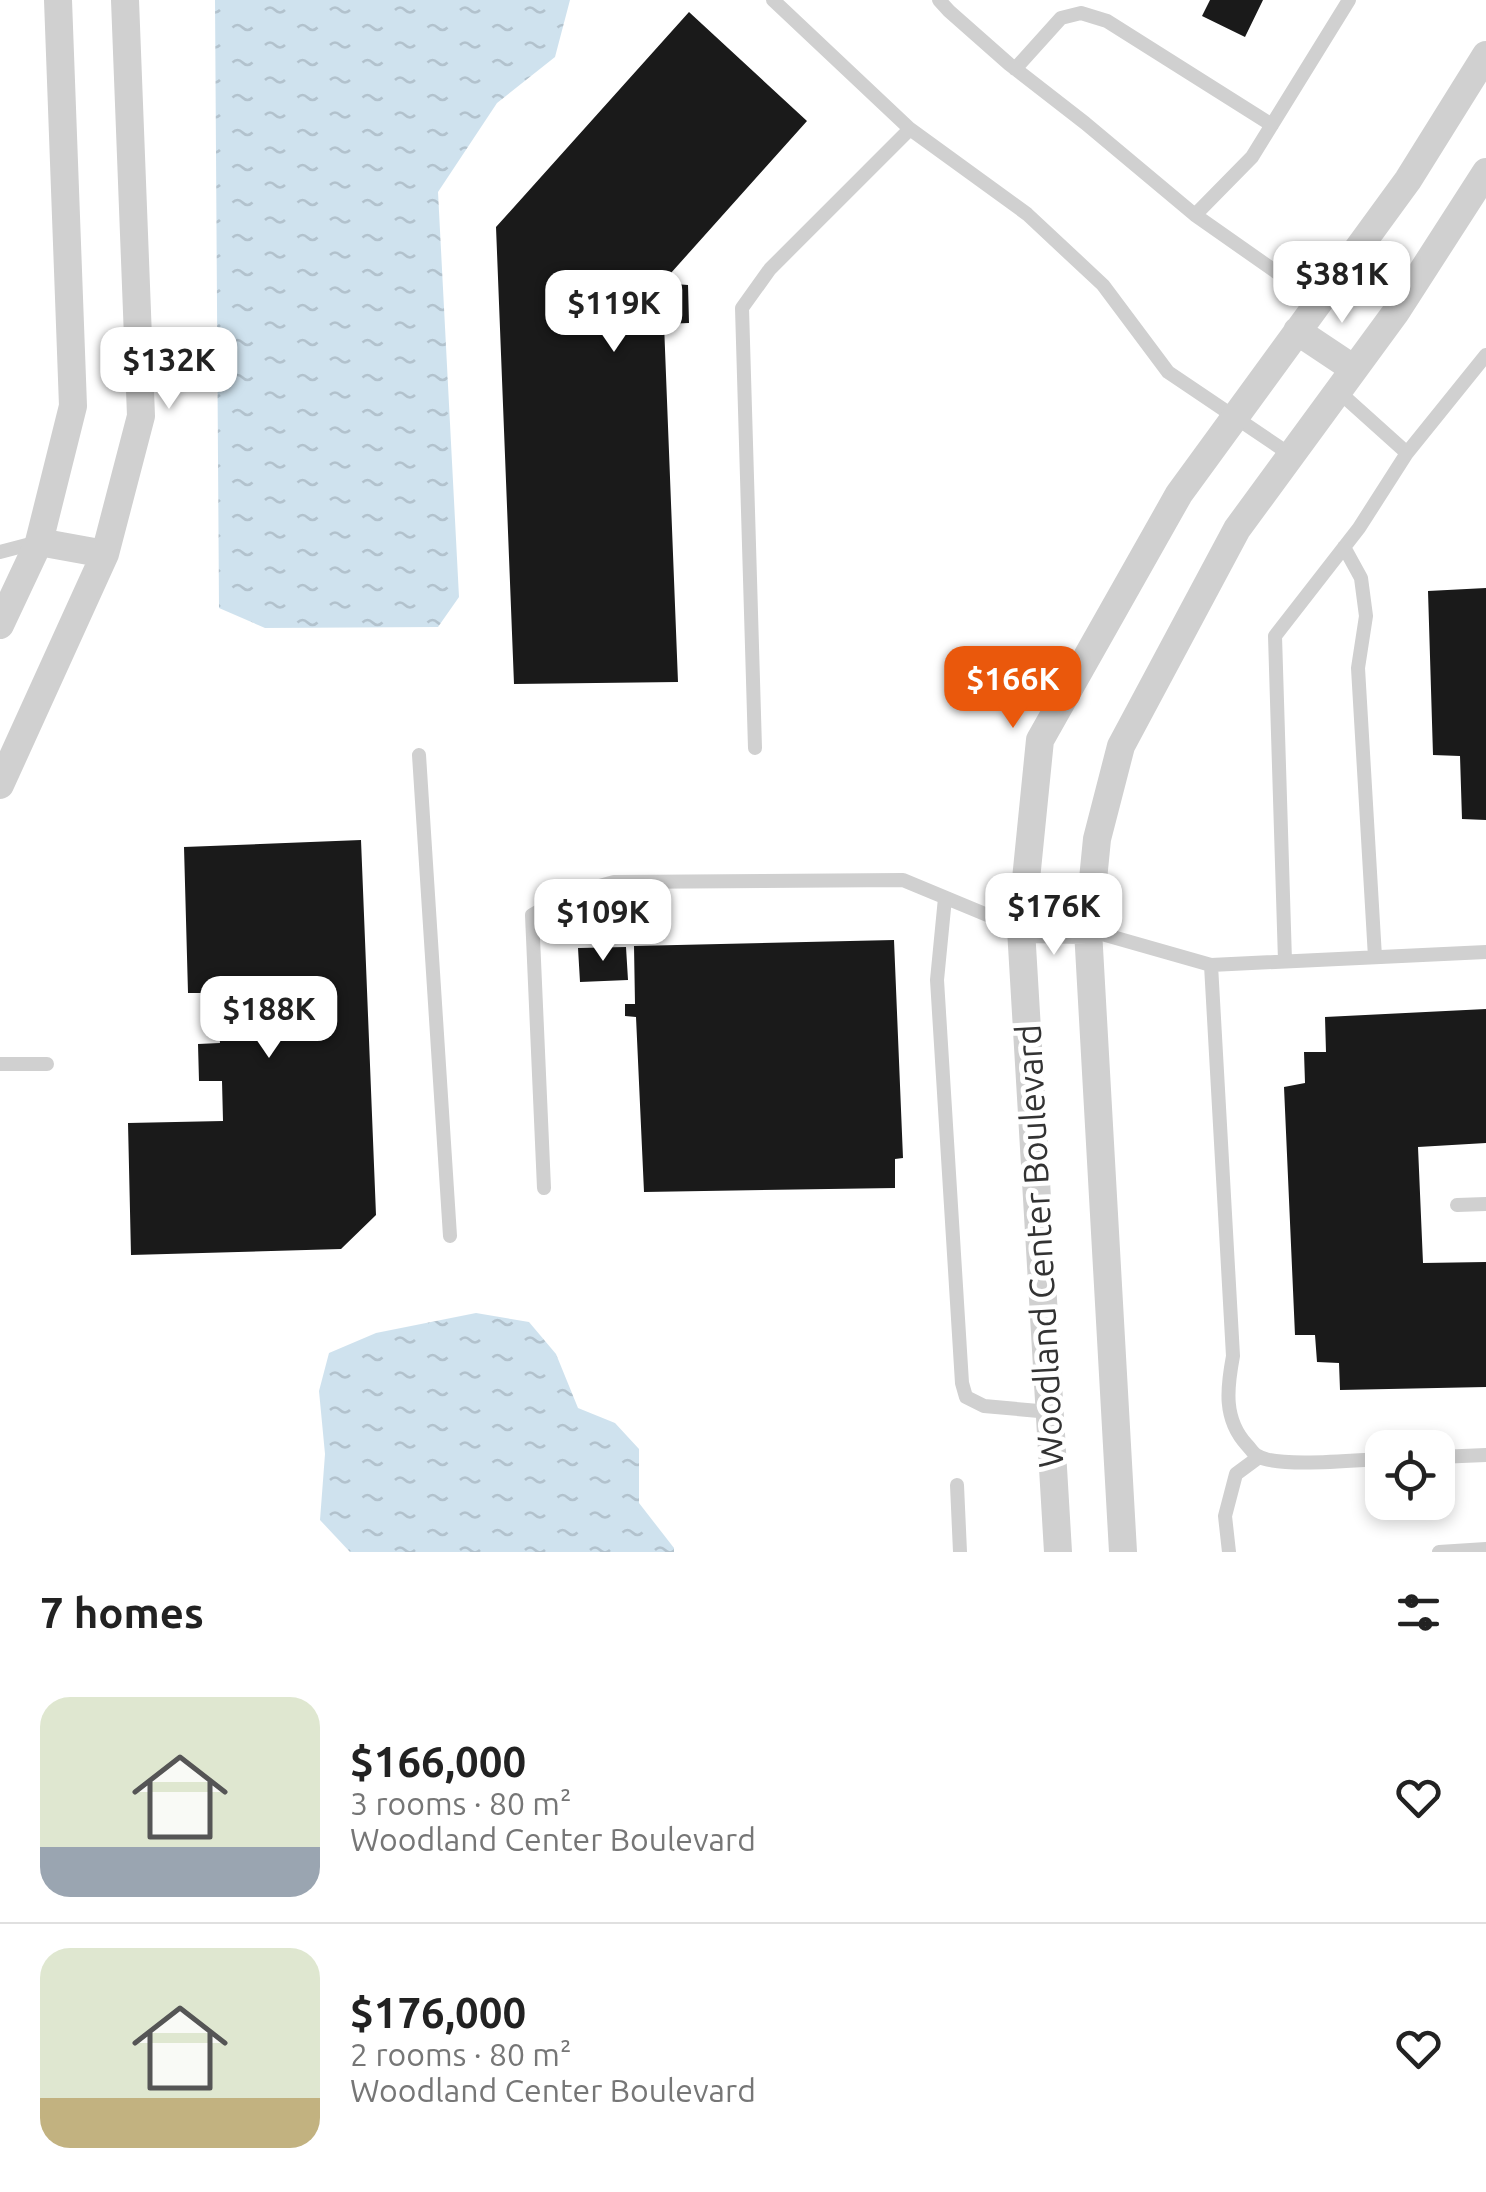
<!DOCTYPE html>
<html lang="en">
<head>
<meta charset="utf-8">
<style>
  body { margin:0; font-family:Ubuntu,sans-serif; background:#f6f6f6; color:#222; height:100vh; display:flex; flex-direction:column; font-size:38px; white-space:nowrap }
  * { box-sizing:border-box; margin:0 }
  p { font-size:32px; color:#767676 }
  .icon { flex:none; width:55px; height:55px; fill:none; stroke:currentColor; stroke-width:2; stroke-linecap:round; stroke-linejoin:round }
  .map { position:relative; height:1552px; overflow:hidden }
  .sheet { display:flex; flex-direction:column; background:#fff; flex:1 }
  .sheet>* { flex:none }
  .fabs { position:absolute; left:1365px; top:1430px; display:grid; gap:20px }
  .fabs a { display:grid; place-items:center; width:90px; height:90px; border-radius:20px; background:#fff; box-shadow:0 5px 15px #0003; font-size:50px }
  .price { position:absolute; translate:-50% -85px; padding:0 22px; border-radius:20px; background:#fff; color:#222; font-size:32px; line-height:65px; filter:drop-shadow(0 2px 5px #0008) }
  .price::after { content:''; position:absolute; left:50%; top:60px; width:30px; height:22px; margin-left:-15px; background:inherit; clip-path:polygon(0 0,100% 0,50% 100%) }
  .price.on { background:#ea580c; color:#fff }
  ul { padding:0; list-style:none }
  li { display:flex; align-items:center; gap:30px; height:250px; padding:0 40px }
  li+li { border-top:2px solid #e0e0e0 }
  li span { display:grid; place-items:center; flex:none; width:280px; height:200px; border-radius:30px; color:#555 }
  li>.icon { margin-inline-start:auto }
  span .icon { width:120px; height:120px; fill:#fffc; stroke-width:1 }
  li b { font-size:42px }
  h2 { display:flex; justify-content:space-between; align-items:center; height:120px; padding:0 40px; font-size:42px }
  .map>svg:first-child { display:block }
  .water { fill:url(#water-ripples) }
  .building { fill:#1a1a1a }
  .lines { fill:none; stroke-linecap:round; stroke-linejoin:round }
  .lane { stroke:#d0d0d0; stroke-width:14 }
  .street { stroke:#d0d0d0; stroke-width:28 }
  .labels { text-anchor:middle; stroke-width:10; stroke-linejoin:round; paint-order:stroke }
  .street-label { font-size:35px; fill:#333; stroke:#fff }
</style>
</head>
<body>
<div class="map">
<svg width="1486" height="1552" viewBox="0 0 1486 1552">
  <defs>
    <pattern id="water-ripples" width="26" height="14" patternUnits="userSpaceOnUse" patternTransform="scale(2.5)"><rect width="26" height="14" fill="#cfe2ee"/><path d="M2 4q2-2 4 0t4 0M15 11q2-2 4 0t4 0" fill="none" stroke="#b2c2cd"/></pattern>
  </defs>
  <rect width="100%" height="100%" fill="#fff"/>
  <path class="water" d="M215 0H570L555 57 497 103 438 192 459 597 438 627 265 628 219 608Z
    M476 1313 529 1322 556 1354 578 1408 615 1423 639 1449V1503L674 1548V1552H350L320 1520 325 1454 319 1391 329 1353 376 1333Z"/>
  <path class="building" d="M1210 0H1263L1245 37 1202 16Z
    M689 12 807 121 662 283 688 285 689 323 664 324 678 682 514 684 496 227Z
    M1486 588V820L1462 819 1460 756 1433 755 1428 591Z
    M361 840 376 1215 341 1249 131 1255 128 1123 223 1121 222 1081H199L198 1044 220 1043 217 993H188L184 847Z
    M894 940 903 1158 895 1159V1188L644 1192 636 1017 625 1016V1004H635L634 946Z
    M626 947 628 980 580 982 578 948Z
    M1486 1009V1143L1418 1147 1423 1263 1486 1262V1387L1340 1390 1339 1363 1317 1362 1315 1335H1295L1284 1087 1305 1083 1304 1052H1326L1325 1017Z"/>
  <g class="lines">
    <path class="lane" d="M939 0 949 11 1009 64 1085 123 1195 215 1319 302
      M1015 69 1061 18 1081 13 1107 21 1272 125
      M910 129 1027 214 1103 285 1168 372 1291 455
      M1195 215 1252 157 1349 0
      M1338 391 1407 453 1486 355
      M1344 547 1361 578 1366 616 1358 668 1375 957
      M0 552 38 542
      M755 748 742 308 770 269 910 129 773 0
      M419 755 450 1236
      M945 898 937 980 962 1383 966 1397 984 1406 1050 1412
      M1088 930 1211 965 1233 1356C1227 1388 1223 1419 1247 1445 1251 1449 1253 1454 1258 1456 1277 1468 1357 1460 1382 1459
      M1285 961 1275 636 1359 528 1407 453
      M1211 965 1486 952
      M0 1064H47
      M544 1188 532 915 567 895 614 882 903 880 1021 929
      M1457 1205 1486 1204
      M1438 1457 1486 1455
      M957 1485 960 1552
      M1229 1552 1225 1516 1236 1474 1259 1457
      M1439 1552 1486 1549"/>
    <path class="street" d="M1297 331 1354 369
      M39 542 105 554
      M0 625 39 542 73 406 58 0
      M0 785 105 554 141 416 125 0
      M1021 929 1088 930
      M1058 1552 1021 929 1040 740 1179 494 1408 180 1486 55
      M1123 1552 1088 930 1097 839 1121 746 1237 529 1396 312 1486 172"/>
  </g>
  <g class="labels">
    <g class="street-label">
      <text transform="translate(1040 1246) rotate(-93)" y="12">Woodland Center Boulevard</text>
    </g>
  </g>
</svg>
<div class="fabs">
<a><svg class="icon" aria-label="locate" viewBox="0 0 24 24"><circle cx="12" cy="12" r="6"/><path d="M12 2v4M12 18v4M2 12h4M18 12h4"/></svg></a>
</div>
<b class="price" style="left:1342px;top:326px">$381K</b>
<b class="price" style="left:614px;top:355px">$119K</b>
<b class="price" style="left:169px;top:412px">$132K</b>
<b class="price on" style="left:1013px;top:731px">$166K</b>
<b class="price" style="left:1054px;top:958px">$176K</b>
<b class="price" style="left:603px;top:964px">$109K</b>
<b class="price" style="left:269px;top:1061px">$188K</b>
</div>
<section class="sheet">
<h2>7 homes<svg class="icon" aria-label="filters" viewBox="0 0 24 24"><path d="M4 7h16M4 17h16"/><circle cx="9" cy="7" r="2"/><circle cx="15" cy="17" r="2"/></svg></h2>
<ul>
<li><span style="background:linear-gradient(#dfe7d0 75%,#9aa5b1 0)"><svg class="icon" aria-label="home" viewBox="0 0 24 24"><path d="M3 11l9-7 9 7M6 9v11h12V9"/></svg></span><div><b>$166,000</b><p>3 rooms · 80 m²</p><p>Woodland Center Boulevard</p></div><svg class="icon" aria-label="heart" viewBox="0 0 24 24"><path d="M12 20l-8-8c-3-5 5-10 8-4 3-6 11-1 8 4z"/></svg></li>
<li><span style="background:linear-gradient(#dfe7d0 75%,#c2b280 0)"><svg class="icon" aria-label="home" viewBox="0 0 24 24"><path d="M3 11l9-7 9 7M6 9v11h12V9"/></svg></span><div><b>$176,000</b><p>2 rooms · 80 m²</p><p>Woodland Center Boulevard</p></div><svg class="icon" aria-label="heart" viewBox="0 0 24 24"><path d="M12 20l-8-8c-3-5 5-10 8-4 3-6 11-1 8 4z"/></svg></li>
</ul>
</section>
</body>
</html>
